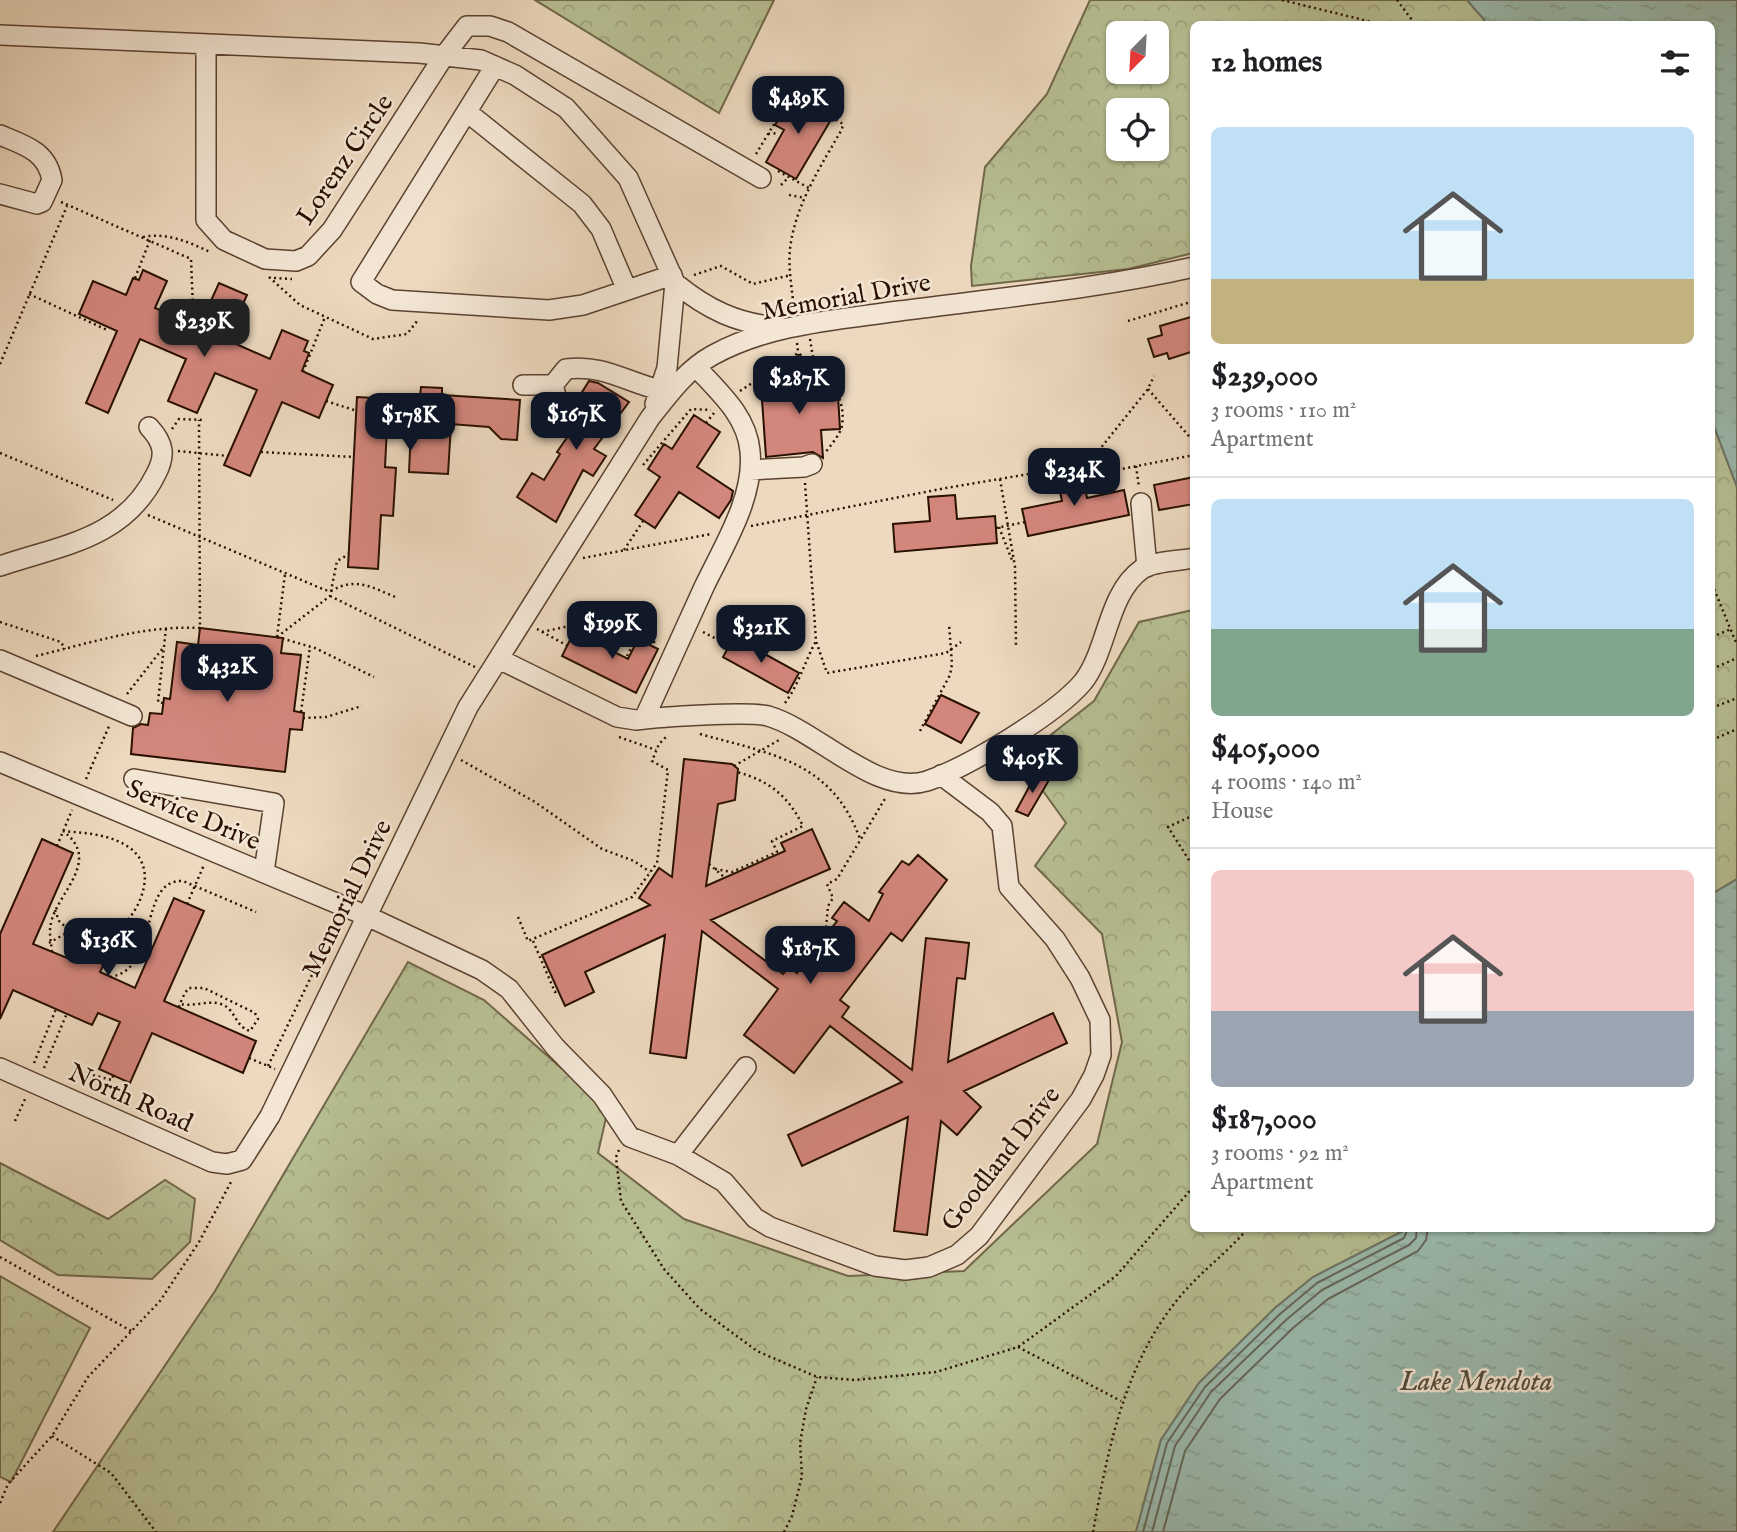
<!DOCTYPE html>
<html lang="en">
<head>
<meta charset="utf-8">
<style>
  body { margin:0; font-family:"IM FELL English",serif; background:#f6f6f6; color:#202124; height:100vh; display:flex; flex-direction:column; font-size:26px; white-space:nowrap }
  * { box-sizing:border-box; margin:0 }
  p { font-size:23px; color:#757577 }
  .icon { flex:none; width:38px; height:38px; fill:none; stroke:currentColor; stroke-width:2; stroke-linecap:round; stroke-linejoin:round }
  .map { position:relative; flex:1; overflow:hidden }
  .details { position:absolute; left:1190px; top:21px; width:525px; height:1211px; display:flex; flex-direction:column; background:#fff; border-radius:10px; box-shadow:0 2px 5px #0004 }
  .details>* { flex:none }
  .needle { width:46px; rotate:204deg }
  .tools { position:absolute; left:1106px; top:21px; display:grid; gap:14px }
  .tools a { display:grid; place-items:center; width:63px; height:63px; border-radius:10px; background:#fff; box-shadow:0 2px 5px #0004; font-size:35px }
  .price { position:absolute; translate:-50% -60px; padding:0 16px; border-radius:14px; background:#111827; color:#fff; font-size:23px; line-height:46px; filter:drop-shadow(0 2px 4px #0008) }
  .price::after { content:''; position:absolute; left:50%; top:42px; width:21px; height:16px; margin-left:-10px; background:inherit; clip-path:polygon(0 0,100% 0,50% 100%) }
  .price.current { background:#222; color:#fff }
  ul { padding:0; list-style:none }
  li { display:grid; align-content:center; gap:14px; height:371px; padding:0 21px }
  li+li { border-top:2px solid #e0e0e0 }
  li span { display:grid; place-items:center; height:217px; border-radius:10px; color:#555 }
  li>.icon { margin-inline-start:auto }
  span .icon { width:126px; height:126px; fill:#fffc; stroke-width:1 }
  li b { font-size:30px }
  h2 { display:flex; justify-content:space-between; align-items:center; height:84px; padding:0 21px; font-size:30px }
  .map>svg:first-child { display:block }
  .forest { fill:url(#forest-crowns); stroke:#70684a; stroke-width:2; fill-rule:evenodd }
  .water { fill:url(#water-ripples); stroke:#6d7668; stroke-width:2 }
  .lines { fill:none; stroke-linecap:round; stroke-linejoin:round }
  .shore { stroke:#626557; stroke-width:2 }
  .building { fill:#d3867c; stroke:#2a1000; stroke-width:2 }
  .minor-casing { stroke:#5b4230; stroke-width:22 }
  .path { stroke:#2a1000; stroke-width:2.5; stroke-dasharray:2 3.5; stroke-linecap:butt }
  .minor { stroke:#f3e6d5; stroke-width:19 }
  .labels { text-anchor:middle; stroke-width:5; stroke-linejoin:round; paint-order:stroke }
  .street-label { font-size:26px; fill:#2a1000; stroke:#f3e6d5 }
  .water-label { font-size:28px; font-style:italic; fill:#514c3d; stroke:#f3e6d5 }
</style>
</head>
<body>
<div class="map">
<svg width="1737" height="1532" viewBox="0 0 1737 1532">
  <defs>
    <pattern id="forest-crowns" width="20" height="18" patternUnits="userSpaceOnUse" patternTransform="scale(1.75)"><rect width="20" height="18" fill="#b7bf93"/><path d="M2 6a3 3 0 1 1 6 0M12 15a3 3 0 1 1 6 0" fill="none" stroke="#9ea37d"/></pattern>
    <pattern id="water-ripples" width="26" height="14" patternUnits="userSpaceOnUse" patternTransform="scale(1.75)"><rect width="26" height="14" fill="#9abaae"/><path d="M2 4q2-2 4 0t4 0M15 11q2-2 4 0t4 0" fill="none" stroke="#859f94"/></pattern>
  </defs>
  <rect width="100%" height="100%" fill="#edd9bf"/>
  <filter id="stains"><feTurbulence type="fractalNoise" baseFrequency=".00286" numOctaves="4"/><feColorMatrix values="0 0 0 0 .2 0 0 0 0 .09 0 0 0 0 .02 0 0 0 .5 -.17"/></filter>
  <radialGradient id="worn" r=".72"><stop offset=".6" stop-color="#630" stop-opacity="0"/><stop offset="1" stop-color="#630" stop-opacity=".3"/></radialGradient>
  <path class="forest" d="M535 0H774L719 113Z
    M1090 0H1467L1488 24H1194L1193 253 1128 269 972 286 971 266 985 167 1047 94ZM1118 33H1157V72H1118ZM1118 110H1157V149H1118Z
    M1712 421 1737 487V879L1712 894Z
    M1193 610 1194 1228 1407 1229 1313 1277 1275 1308 1199 1383 1161 1440 1136 1532H53L215 1291 408 962 484 1000 608 1109 598 1153 684 1219 848 1276 964 1271 1097 1144 1122 1042 1102 934 1035 866 1066 823 1020 759 1094 701 1139 622Z
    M0 1163 108 1219 165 1180 195 1199 190 1242 152 1279 58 1275 0 1240Z
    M0 1276 90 1328 11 1482 0 1477Z"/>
  <path class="water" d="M1467 0H1737V487L1712 421V24H1488Z
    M1737 879V1532H1136L1161 1440 1199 1383 1275 1308 1313 1277 1407 1229 1712 1228V894Z"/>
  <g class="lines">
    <path class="shore" d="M1143 1532 1167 1443 1205 1387 1280 1314 1317 1283 1404 1238 1408 1228
      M1152 1532 1175 1446 1211 1392 1286 1320 1322 1290 1409 1245 1416 1238 1417 1228
      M1163 1532 1185 1451 1220 1399 1293 1328 1328 1299 1418 1251 1426 1240 1428 1228"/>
  </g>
  <path class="building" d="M792 97 800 102 802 97 831 114 832 118 796 179 766 162 784 130 775 125Z
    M143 270 167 281 155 308 199 327 219 283 247 295 227 340 270 359 282 330 308 341 304 351 309 353 302 371 333 385 319 418 282 402 250 476 224 465 257 390 215 373 197 413 168 401 186 359 140 339 108 413 86 403 117 331 79 314 93 281 126 295 133 278 139 280Z
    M1194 316 1191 352 1169 359 1167 353 1154 357 1148 339 1162 335 1160 326Z
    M815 367 817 397 838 396 840 429 821 430 823 458 813 452 766 457 762 400 784 399 783 369Z
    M589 381 598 383 629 402 594 449 606 456 593 476 583 470 556 522 517 497 532 473 544 480 560 454 557 452 587 409 576 402Z
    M421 387 442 388V395L520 400 517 440 501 439 489 427 451 424 448 474 409 472 411 429 387 427 385 467 396 468 393 516 381 515 378 569 348 567 357 397 413 400V396H420Z
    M694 415 720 432 697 467 733 491 731 500 719 518 679 492 655 528 635 515 660 477 648 469 664 444 672 449Z
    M1082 473 1087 498 1124 490 1129 515 1028 536 1022 509 1062 501 1057 478Z
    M1194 477V504L1159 510 1154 485Z
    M955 495 957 519 995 516 997 543 895 552 893 524 930 521 928 497Z
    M200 628 283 638 281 653 301 655 294 711 304 713 302 730 290 729 285 772 131 754 133 728 141 724 148 725 150 713 162 714 164 698 170 699 177 642 198 645Z
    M574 632 628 659 638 639 658 649 636 693 562 656Z
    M734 637 799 673 788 693 723 657Z
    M941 695 979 713 961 743 925 724Z
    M684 759 732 764 738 769 735 800 718 804 706 886 785 851 781 843 812 829 830 869 711 920 783 974 789 967 797 973 837 921 832 918 844 902 869 921 883 894 879 892 902 861 909 865 918 855 947 880 902 941 891 933 840 1000 849 1007 842 1017 912 1070 926 938 969 943 965 979 957 978 948 1062 1053 1013 1067 1043 964 1091 981 1107 957 1135 941 1121 927 1235 894 1231 908 1117 802 1166 788 1135 902 1082 830 1026 794 1073 744 1035 778 989 702 931 686 1058 650 1053 665 935 585 972 594 992 565 1006 542 955 650 905 639 898 659 868 672 877Z
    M1036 774 1049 780 1028 816 1016 811Z
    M42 839 73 853 33 944 67 958 75 938 109 953 100 972 135 988 174 898 204 911 164 1001 256 1041 243 1073 152 1033 130 1083 99 1069 120 1022 98 1013 92 1025 13 990 0 1019V934Z"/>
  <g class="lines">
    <g class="minor-casing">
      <path id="minor" d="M0 35 419 53 481 60 515 75 566 108 628 178 675 283 667 368 655 404
        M206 44V220L224 240 265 259 296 261 308 256 332 230 444 56 467 26H490L508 32 761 178
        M495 66 361 282 377 294 392 300 549 310 583 305 672 275
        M467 112 582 204 601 229 627 290
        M0 135C24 145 47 151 52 180L42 202 37 204 0 194
        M675 283C707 309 737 324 779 327
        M523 385H553
        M558 403 553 385 566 369C603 364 626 382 660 390
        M750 470 804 467 812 464
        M1141 503 1147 567
        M0 566C62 545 124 539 156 474 166 455 164 443 149 427
        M499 659 617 717 636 720C660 717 748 711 768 716 817 730 876 797 927 781 968 767 1056 714 1083 682 1108 650 1107 594 1142 569 1154 561 1179 561 1194 558
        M0 660 132 716
        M644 719C664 675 684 631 704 587 723 547 755 497 750 451 747 416 719 392 696 367
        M0 762 367 916 482 970 509 989 555 1047 602 1095 630 1137 678 1155 724 1182 755 1218 770 1227 875 1266 905 1270 929 1267 957 1255 979 1236 1081 1099 1094 1075 1101 1055 1100 1020 1080 978 1055 939 1009 887 1002 826 990 812 941 775
        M134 779 274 803 264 872
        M0 1068 212 1162 227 1164 242 1160 270 1116 468 707 650 418C668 395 687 369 713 355 769 324 837 320 899 311 997 298 1097 289 1194 267
        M678 1155 746 1067"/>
    </g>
    <path class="path" d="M1282 0 1380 24
      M1397 0 1415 24
      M768 134 778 133
      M756 154 791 96 801 99
      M778 171 809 188
      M781 185 789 177
      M789 195 805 198
      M61 202 191 259 193 308 205 314
      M143 237C166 232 189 242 210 252
      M694 275 721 266 753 284 791 275
      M269 277 300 305 373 339 407 334 418 320
      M135 278 150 240
      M274 278 292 279
      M29 294 107 330
      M794 309C792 289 788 268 790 249 795 205 821 166 842 129L843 124 830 116
      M1128 321 1194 301
      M810 339 814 364
      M797 343 800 368
      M0 364 67 206
      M303 372 325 317
      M1148 389 1194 442
      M740 391 798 353C822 369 847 393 842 425 841 434 830 446 825 453
      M326 401 357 411
      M706 423 714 413
      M172 429 179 419 204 420
      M178 451 228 456
      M261 452 354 457
      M0 453 113 500
      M1088 464 1148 389 1154 376
      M643 465 691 409 711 410
      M1136 466 1139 487
      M1000 479 1015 567 1016 647
      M805 483 816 641 827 673 946 653 961 642
      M148 515 325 590 331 591C357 576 372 588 398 598
      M751 526 946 488 1088 464 1106 472 1194 455
      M999 527 1012 560
      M996 528 1025 522
      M624 550 643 521
      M583 558 711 534
      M1712 584 1737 645
      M330 596 475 667
      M0 622 61 642 65 649
      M537 629 568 646
      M542 632 574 625 599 635H638L658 644
      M703 632 730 646
      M277 637 330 596 337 561 349 554
      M277 637 315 648 374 677
      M277 637 285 574
      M1712 637 1731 629
      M36 656C90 643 144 625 200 628L199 420
      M627 656 638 635
      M1712 669 1737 658
      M127 694 163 648
      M163 703 158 702 166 628
      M785 703C799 684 805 661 816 641
      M1712 708 1737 698
      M301 712 310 647
      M303 718 326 717 362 706
      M920 731 950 675 952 664 949 624
      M700 734C771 754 832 761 860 839
      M619 737 656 750
      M1712 740 1737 729
      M461 760 535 802 602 849 634 861 650 872
      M734 766 779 740
      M86 779 110 724
      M1194 815 1168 827 1194 868
      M57 846 72 810
      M709 864 724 877
      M715 869 732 872 777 852 772 841 803 826C788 796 770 781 737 772
      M187 904 204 865
      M55 910 59 921 71 932
      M518 917 528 941 632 897 657 863 668 770 652 761 659 744 667 736
      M113 934 137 958
      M533 941 555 992 558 991
      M49 943 68 932 113 934C139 916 162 868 127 846 108 834 85 833 63 831
      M52 952C51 940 48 932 52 919 61 890 101 859 63 831
      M777 970 786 959 797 967 826 928 828 906 833 898 827 884 837 879 886 797
      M110 977C161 969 137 879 183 881L256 912
      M179 1007C181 1001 184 993 189 988H204L255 1013 258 1019 250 1031C234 1026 236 1009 221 1004 207 1000 194 1007 180 1004
      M249 1058 275 1069
      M34 1063 56 1009
      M268 1066 338 921
      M44 1068 67 1013
      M75 1082 84 1073 112 1080 113 1076
      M15 1121 25 1099
      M619 1150 616 1157 621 1201 664 1269 700 1309 757 1351 817 1377 855 1380 936 1372 1018 1347 1116 1276 1194 1186
      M0 1257 133 1332
      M1018 1347 1121 1401
      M52 1436 111 1473 156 1532
      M0 1503 8 1484 52 1436 88 1377 160 1301 199 1242 231 1182
      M784 1532 792 1516 802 1476 800 1443 806 1409 817 1377
      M1093 1532C1108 1448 1125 1360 1183 1293 1203 1270 1228 1252 1248 1228"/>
    <use href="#minor" class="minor"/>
  </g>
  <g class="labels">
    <g class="street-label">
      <text transform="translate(344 159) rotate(-56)" y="9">Lorenz Circle</text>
      <text transform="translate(846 296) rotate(-10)" y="9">Memorial Drive</text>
      <text transform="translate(194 814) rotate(23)" y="9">Service Drive</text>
      <text transform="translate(346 898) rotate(-64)" y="9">Memorial Drive</text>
      <text transform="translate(131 1097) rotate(24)" y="9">North Road</text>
      <text transform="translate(1000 1158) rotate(-52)" y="9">Goodland Drive</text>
    </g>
    <g class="water-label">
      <text x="1476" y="1390">Lake Mendota</text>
    </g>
  </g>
  <rect width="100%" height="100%" filter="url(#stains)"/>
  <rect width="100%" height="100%" fill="url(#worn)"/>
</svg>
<div class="tools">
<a><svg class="needle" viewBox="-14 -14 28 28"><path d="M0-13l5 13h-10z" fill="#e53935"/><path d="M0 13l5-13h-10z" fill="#757577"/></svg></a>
<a><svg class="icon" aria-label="locate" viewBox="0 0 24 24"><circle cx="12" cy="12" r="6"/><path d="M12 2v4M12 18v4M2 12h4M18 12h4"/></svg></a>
</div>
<b class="price" style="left:798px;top:136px">$489K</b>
<b class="price current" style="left:204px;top:359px">$239K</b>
<b class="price" style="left:799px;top:416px">$287K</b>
<b class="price" style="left:576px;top:452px">$167K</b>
<b class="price" style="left:410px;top:453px">$178K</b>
<b class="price" style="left:1074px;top:508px">$234K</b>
<b class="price" style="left:612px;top:661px">$199K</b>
<b class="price" style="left:761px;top:665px">$321K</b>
<b class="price" style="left:227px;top:704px">$432K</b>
<b class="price" style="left:1032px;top:795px">$405K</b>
<b class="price" style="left:108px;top:978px">$136K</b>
<b class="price" style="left:810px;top:986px">$187K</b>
<section class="details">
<h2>12 homes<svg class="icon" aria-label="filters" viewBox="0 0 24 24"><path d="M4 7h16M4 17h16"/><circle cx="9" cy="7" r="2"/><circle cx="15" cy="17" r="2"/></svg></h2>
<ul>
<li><span style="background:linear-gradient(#bfe0f5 70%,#c2b280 0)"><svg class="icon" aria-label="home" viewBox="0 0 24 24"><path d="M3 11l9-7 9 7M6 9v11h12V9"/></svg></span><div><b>$239,000</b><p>3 rooms · 110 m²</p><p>Apartment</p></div></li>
<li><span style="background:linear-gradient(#bfe0f5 60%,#7fa58c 0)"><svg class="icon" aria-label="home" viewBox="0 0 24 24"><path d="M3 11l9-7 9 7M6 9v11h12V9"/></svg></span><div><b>$405,000</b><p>4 rooms · 140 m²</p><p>House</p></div></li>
<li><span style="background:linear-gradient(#f6c9c9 65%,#9aa5b1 0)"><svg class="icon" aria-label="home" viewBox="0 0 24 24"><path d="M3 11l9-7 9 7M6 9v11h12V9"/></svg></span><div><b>$187,000</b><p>3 rooms · 92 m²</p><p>Apartment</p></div></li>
</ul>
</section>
</div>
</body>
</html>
